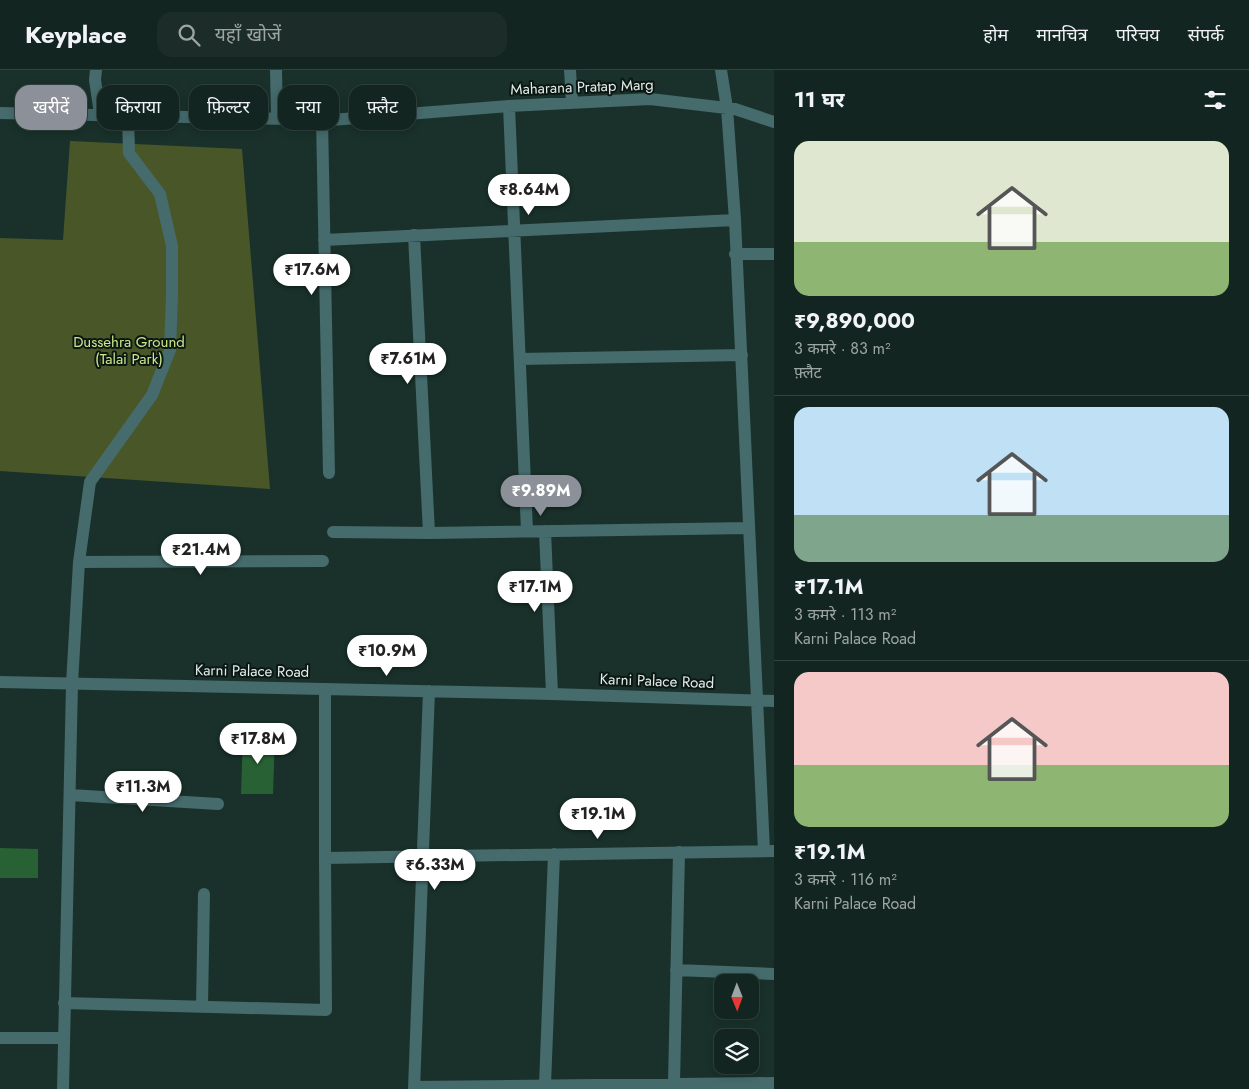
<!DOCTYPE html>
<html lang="hi">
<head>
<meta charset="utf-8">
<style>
  body { margin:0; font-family:Jost,"Noto Sans Devanagari",sans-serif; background:#1c2d29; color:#f1f3f6; height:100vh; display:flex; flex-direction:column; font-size:19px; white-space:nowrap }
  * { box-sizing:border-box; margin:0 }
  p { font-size:16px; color:#9da5a5 }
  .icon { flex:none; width:28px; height:28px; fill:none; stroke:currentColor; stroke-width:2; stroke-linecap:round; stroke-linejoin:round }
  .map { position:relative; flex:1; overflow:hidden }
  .details { display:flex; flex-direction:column; background:#132520; width:475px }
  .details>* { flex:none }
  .guide { position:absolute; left:15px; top:15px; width:475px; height:45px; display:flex; gap:10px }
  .needle { width:32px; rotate:179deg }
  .controls { position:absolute; left:714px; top:904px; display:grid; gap:10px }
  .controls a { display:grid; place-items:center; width:45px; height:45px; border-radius:10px; background:#132520; box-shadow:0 2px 8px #0003,0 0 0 1px #32423e; font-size:25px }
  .price { position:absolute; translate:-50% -42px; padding:0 11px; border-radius:18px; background:#fff; color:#222; font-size:16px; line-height:32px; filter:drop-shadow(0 1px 2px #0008) }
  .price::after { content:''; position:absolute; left:50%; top:30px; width:15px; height:11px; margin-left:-8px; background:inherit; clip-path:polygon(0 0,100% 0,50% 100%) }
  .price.current { background:#8c9099; color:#fff }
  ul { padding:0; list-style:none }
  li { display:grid; align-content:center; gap:10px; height:265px; padding:0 20px }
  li+li { border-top:1px solid #32423e }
  li span { display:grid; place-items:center; height:155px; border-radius:15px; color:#555 }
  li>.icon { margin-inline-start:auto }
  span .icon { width:90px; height:90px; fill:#fffc; stroke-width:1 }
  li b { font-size:21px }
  h2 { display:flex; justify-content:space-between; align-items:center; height:60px; padding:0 20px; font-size:21px }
  .chip { padding:0 18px; border-radius:15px; background:#132520; box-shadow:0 2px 8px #0003,0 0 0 1px #32423e; font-size:18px; line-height:45px }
  .chip.current { background:#8c9099; color:#fff }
  header { display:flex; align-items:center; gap:30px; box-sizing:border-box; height:70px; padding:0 25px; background:#132520; border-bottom:1px solid #32423e }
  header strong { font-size:24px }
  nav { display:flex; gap:28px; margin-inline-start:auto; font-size:18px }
  .search { width:350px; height:45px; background:#1c2d29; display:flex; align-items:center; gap:12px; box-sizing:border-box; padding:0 18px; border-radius:15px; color:#9da5a5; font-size:19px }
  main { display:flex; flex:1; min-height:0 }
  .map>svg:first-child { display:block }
  .green { fill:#495728 }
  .building { fill:#286234 }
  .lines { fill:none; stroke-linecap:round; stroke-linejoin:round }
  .minor { stroke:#456b6d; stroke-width:12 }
  .labels { text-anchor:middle; stroke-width:4; stroke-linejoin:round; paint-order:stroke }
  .street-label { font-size:15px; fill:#dfede8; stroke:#0c1613 }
  .park-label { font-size:15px; fill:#cbe889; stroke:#0c1613 }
</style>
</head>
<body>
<header>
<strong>Keyplace</strong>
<div class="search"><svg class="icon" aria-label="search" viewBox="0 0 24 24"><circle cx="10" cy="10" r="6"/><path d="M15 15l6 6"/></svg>यहाँ खोजें</div>
<nav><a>होम</a><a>मानचित्र</a><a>परिचय</a><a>संपर्क</a></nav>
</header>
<main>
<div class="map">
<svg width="774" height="1019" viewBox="0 0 774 1019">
  <rect width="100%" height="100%" fill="#19312a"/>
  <path class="green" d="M70 71 242 79 270 419 0 401V168L63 170Z"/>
  <path class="building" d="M243 665 275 666 273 724H241Z
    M0 778 38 779V808H0Z"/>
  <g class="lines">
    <path class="minor" d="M96 0 95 10 100 44
      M276 0 277 48
      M570 0 572 32
      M721 0 727 38 735 150 764 781
      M509 36 527 461
      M0 43 331 50 509 36 650 29 735 39 774 52
      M322 49 329 403
      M414 165 429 463
      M324 170 735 150
      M735 184H774
      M520 289 742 285
      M545 461 552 624
      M333 462 429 463 748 458
      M79 492 323 491
      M0 612 552 624 774 631
      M325 619V788
      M70 725 218 734
      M676 900 774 904
      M64 933 326 940 325 788 774 781
      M202 936 204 824
      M0 968H64
      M674 1014 679 782
      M545 1015 554 784
      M414 1017 774 1013
      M63 1019 72 614 79 492 90 412 152 325 170 280 172 225V176L160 124 129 83 128 45
      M414 1019 429 621"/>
  </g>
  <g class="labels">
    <g class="street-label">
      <text transform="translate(582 17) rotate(-2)" y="5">Maharana Pratap Marg</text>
      <text transform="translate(252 601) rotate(1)" y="5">Karni Palace Road</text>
      <text transform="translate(657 611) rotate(2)" y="5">Karni Palace Road</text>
    </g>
    <g class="park-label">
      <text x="129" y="277">Dussehra Ground<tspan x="129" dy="17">(Talai Park)</tspan></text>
    </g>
  </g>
</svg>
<div class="controls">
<a><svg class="needle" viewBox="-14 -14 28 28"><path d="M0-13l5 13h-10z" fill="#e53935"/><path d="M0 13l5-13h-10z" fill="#9da5a5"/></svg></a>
<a><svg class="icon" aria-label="layers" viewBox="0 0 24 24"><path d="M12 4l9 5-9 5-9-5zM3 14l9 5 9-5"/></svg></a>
</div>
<b class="price" style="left:529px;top:146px">₹8.64M</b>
<b class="price" style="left:312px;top:226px">₹17.6M</b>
<b class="price" style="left:408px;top:315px">₹7.61M</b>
<b class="price current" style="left:541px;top:447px">₹9.89M</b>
<b class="price" style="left:201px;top:506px">₹21.4M</b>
<b class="price" style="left:535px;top:543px">₹17.1M</b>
<b class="price" style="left:387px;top:607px">₹10.9M</b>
<b class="price" style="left:258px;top:695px">₹17.8M</b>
<b class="price" style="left:143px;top:743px">₹11.3M</b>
<b class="price" style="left:598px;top:770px">₹19.1M</b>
<b class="price" style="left:435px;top:821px">₹6.33M</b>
<div class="guide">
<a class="chip current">खरीदें</a>
<a class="chip">किराया</a>
<a class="chip">फ़िल्टर</a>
<a class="chip">नया</a>
<a class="chip">फ़्लैट</a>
</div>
</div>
<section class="details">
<h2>11 घर<svg class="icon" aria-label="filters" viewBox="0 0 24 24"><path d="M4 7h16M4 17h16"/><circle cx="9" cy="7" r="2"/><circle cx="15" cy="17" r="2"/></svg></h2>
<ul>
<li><span style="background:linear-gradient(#dfe7d0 65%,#8fb573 0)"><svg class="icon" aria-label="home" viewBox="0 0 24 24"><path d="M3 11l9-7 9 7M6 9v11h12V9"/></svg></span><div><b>₹9,890,000</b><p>3 कमरे · 83 m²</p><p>फ़्लैट</p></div></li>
<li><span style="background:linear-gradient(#bfe0f5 70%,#7fa58c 0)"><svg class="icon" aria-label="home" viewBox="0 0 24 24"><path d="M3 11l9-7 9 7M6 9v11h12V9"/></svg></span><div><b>₹17.1M</b><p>3 कमरे · 113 m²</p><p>Karni Palace Road</p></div></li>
<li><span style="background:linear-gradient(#f6c9c9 60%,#8fb573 0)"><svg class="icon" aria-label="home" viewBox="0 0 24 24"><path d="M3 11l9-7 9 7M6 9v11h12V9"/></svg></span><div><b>₹19.1M</b><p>3 कमरे · 116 m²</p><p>Karni Palace Road</p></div></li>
</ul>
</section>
</main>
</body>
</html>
